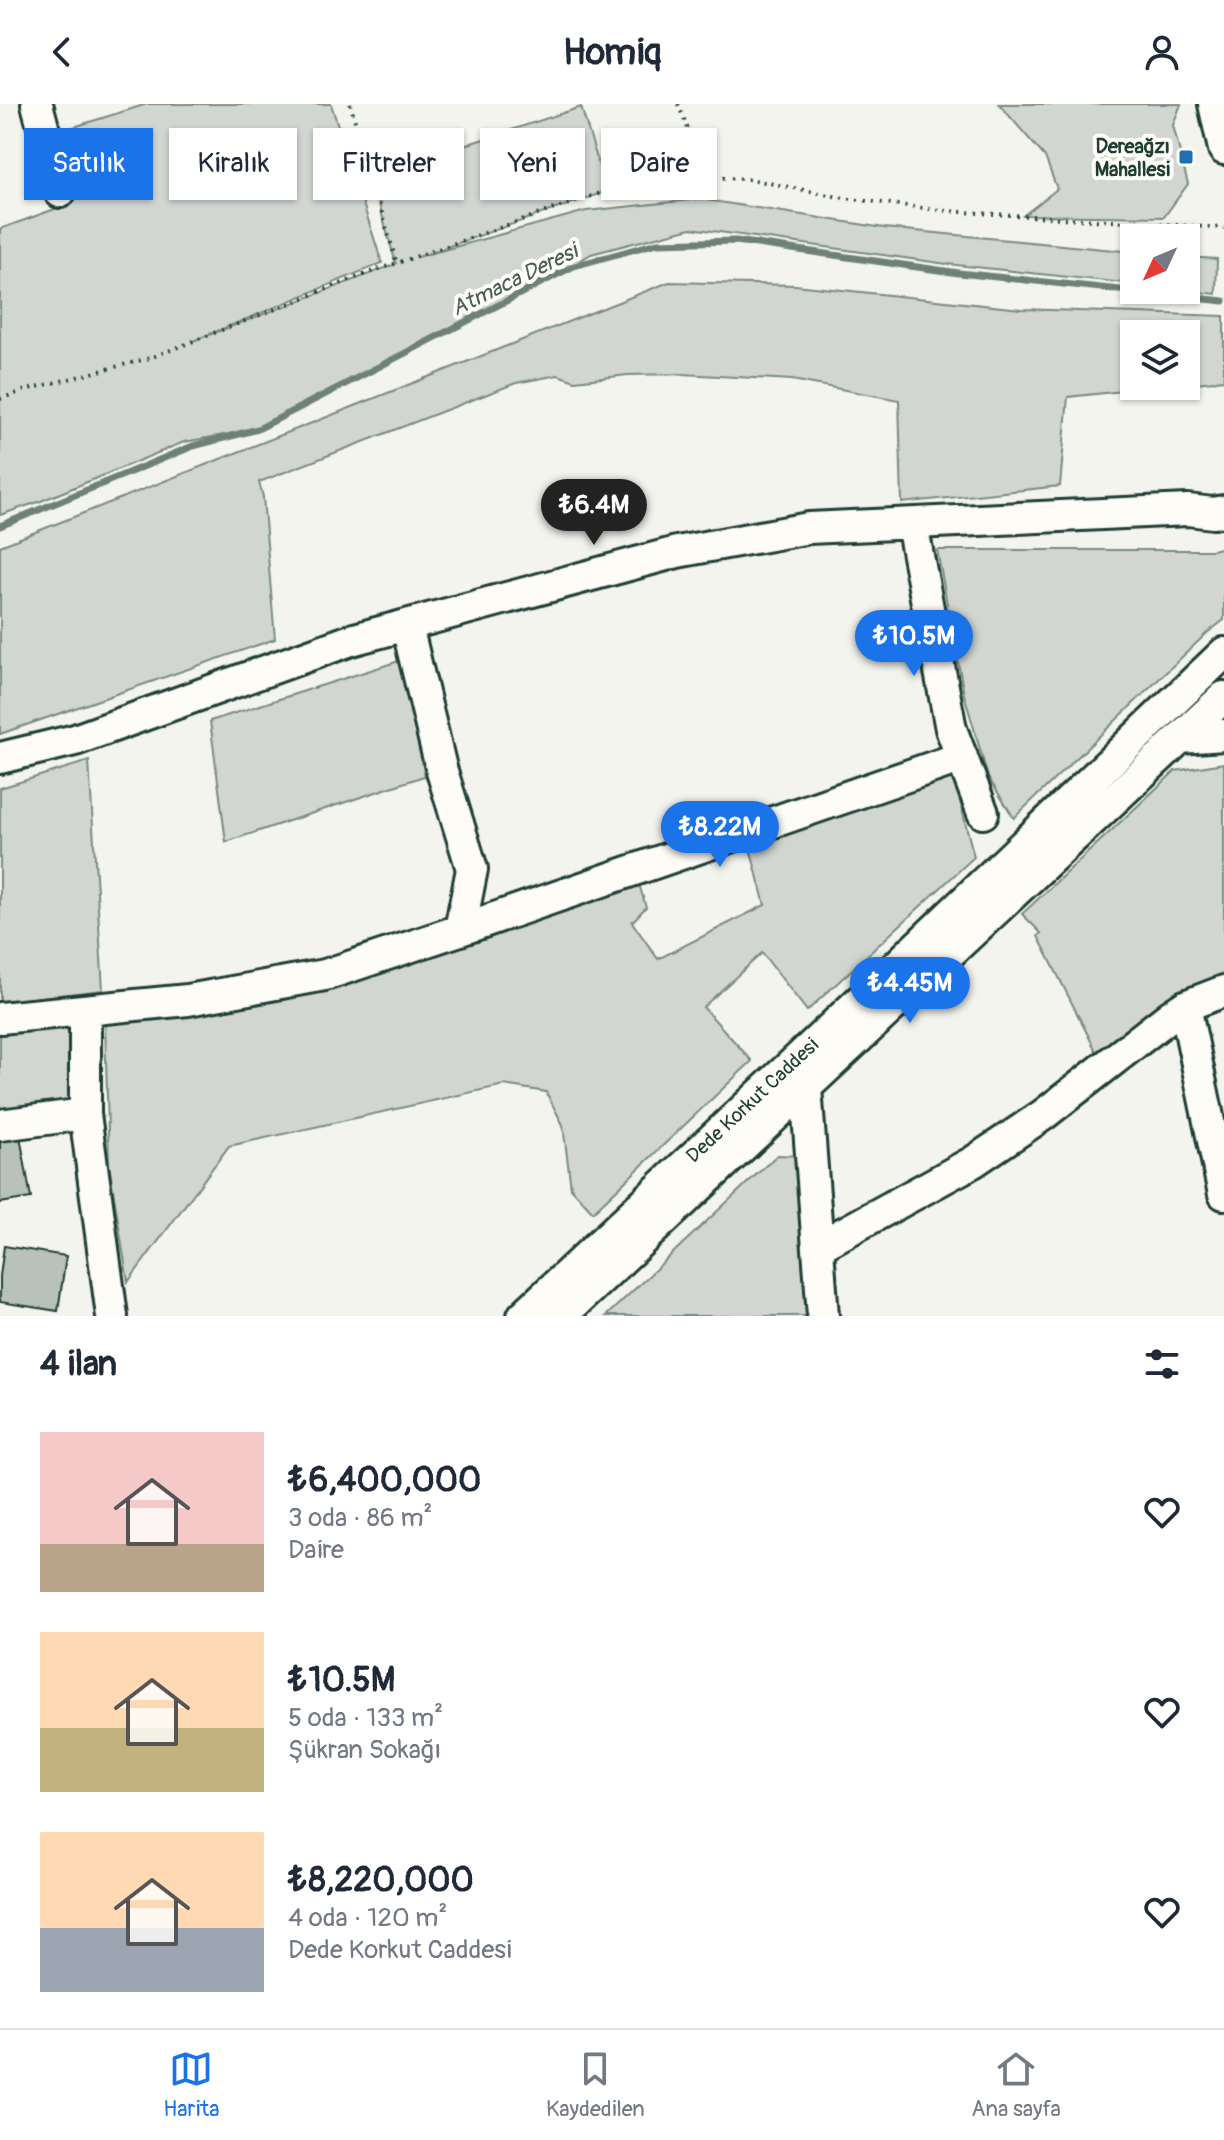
<!DOCTYPE html>
<html lang="tr">
<head>
<meta charset="utf-8">
<style>
  body { margin:0; font-family:Pangolin,sans-serif; background:#f2f2f3; color:#1f2937; height:100vh; display:flex; flex-direction:column; font-size:30px; white-space:nowrap }
  * { box-sizing:border-box; margin:0 }
  p { font-size:26px; color:#747a83 }
  .icon { flex:none; width:44px; height:44px; fill:none; stroke:currentColor; stroke-width:2; stroke-linecap:round; stroke-linejoin:round }
  .map { position:relative; height:1212px; overflow:hidden }
  .details { display:flex; flex-direction:column; background:#fff; flex:1 }
  .details>* { flex:none }
  .guide { position:absolute; left:24px; top:24px; width:800px; height:72px; display:flex; gap:16px }
  .needle { width:52px; rotate:226deg }
  .buttons { position:absolute; left:1120px; top:120px; display:grid; gap:16px }
  .buttons a { display:grid; place-items:center; width:80px; height:80px; border-radius:0px; background:#fff; box-shadow:0 2px 6px #0004; font-size:40px }
  .price { position:absolute; translate:-50% -68px; padding:0 18px; border-radius:28px; background:#1a73e8; color:#fff; font-size:26px; line-height:52px; filter:drop-shadow(0 2px 4px #0008) }
  .price::after { content:''; position:absolute; left:50%; top:48px; width:24px; height:18px; margin-left:-12px; background:inherit; clip-path:polygon(0 0,100% 0,50% 100%) }
  .price.active { background:#222; color:#fff }
  ul { padding:0; list-style:none }
  li { display:flex; align-items:center; gap:24px; height:200px; padding:0 40px }
  li span { display:grid; place-items:center; flex:none; width:224px; height:160px; border-radius:0px; color:#555 }
  li>.icon { margin-inline-start:auto }
  span .icon { width:96px; height:96px; fill:#fffc; stroke-width:1 }
  li b { font-size:34px }
  h2 { display:flex; justify-content:space-between; align-items:center; height:96px; padding:0 40px; font-size:34px }
  .tag { padding:0 28px; border-radius:0px; background:#fff; box-shadow:0 2px 6px #0004; font-size:28px; line-height:72px }
  .tag.active { background:#1a73e8; color:#fff }
  header { display:flex; justify-content:space-between; align-items:center; height:104px; padding:0 40px; background:#fff; font-size:36px; font-weight:800 }
  .dock { display:flex; justify-content:space-around; align-items:center; height:112px; border-top:2px solid #e0e1e3; background:#fff; font-size:22px; color:#747a83 }
  .dock a { display:grid; justify-items:center; gap:4px }
  .dock .active { color:#1a73e8 }
  .map>svg:first-child { display:block }
  .green { fill:#d1d6d1; stroke:#788a82; stroke-width:2 }
  .lines { fill:none; stroke-linecap:round; stroke-linejoin:round }
  .stream { stroke:#6e8179; stroke-width:7 }
  .building { fill:#b9c1bb; stroke:#1f3d34; stroke-width:2 }
  .minor-casing { stroke:#1f3d34; stroke-width:36 }
  .path { stroke:#1f3d34; stroke-width:4; stroke-dasharray:2 6; stroke-linecap:butt }
  .minor { stroke:#fdfcf7; stroke-width:30 }
  .poi-dot { fill:#1f6fb2; stroke:#fdfcf7; stroke-width:3 }
  .labels { text-anchor:middle; stroke-width:8; stroke-linejoin:round; paint-order:stroke }
  .poi-label { font-size:20px; font-weight:bold; fill:#1f3d34; stroke:#fdfcf7; text-anchor:end }
  .street-label { font-size:20px; fill:#1f3d34; stroke:#fdfcf7 }
  .water-label { font-size:22px; font-style:italic; fill:#475f56; stroke:#fdfcf7 }
</style>
</head>
<body>
<header><svg class="icon" aria-label="back" viewBox="0 0 24 24"><path d="M15 5l-7 7 7 7"/></svg>Homiq<svg class="icon" aria-label="person" viewBox="0 0 24 24"><circle cx="12" cy="8" r="4"/><path d="M4 21q1-7 8-7t8 7"/></svg></header>
<div class="map">
<svg width="1224" height="1212" viewBox="0 0 1224 1212">
  <rect width="100%" height="100%" fill="#f4f4ef"/>
  <filter id="ink" filterUnits="userSpaceOnUse"><feTurbulence type="fractalNoise" baseFrequency=".0125" numOctaves="2"/><feDisplacementMap in="SourceGraphic" scale="16" xChannelSelector="R" yChannelSelector="G"/><feConvolveMatrix kernelMatrix="1 2 1 2 8 2 1 2 1" color-interpolation-filters="sRGB"/></filter>
  <g filter="url(#ink)">
    <path class="green" d="M147 0H331L382 159 193 237 396 160 371 72 581 3 607 87 418 153 586 107 700 95 884 124 1134 148V180L947 160 691 124 591 150 564 167 258 325 184 338 41 397 0 411V125L74 98 64 26Z
      M999 0H1181L1173 21 1188 80 1164 113 1024 111 1057 85 1045 53Z
      M1186 153 1217 155 1216 190 1182 186H1186Z
      M669 178 795 181 1021 205 1224 212V276L1186 280V230H1134V282H1169L1068 293 1060 382 902 399 899 296 792 276 682 270 628 271 575 277 558 271 516 279 259 378 263 393 275 535 0 630V442Z
      M1224 443V516L1207 529 1014 714 988 673 964 590 937 446H1212Z
      M402 556 427 671 226 738 210 617Z
      M89 657 103 886 0 898V684Z
      M1224 659V875L1186 892 1097 949 1038 832 1041 829 1022 810 1175 667Z
      M953 670 974 753 807 907 762 849 703 903 752 957 593 1108 571 1084 563 1021 546 988 504 981 229 1042 128 1178 109 1061 105 920 341 880 638 777 646 803 632 818 658 855 765 801 750 744Z
      M85 906V1010L0 1021V914Z
      M777 1051 800 1052 808 1212H606Z"/>
    <g class="lines">
      <path class="stream" d="M0 422 193 342 258 325 574 162 657 139 736 137 959 169 1224 197"/>
    </g>
    <path class="building" d="M20 1032 31 1094 0 1099V1035Z
      M4 1142 66 1152 58 1207 0 1198V1172Z"/>
    <g class="lines">
      <g class="minor-casing">
        <path id="minor" d="M37 0 60 88
          M1214 0 1224 45
          M912 420 951 625 983 709
          M1180 634 1224 631
          M0 654 75 636 351 536 677 448 809 424 1188 406 1213 409 1224 407
          M460 826 962 653
          M1185 902 1224 1090
          M85 906V1010L112 1212
          M0 914 188 896 325 871 460 826 472 765 441 664 407 522
          M806 983 823 1212
          M0 1021 85 1010
          M818 1143 973 1058 1043 1011 1170 912 1185 902 1224 887
          M523 1212 885 873 1224 549
          M561 1212 1224 593"/>
      </g>
      <path class="path" d="M350 0 397 160
        M678 0 707 73
        M0 295 26 286 150 254 368 169 592 92 635 78 677 72 749 75 844 94 947 107 1224 124"/>
      <use href="#minor" class="minor"/>
    </g>
  </g>
  <rect class="poi-dot" x="1178" y="45" width="16" height="16" rx="4"/>
  <g class="labels">
    <g class="poi-label">
      <text x="1170" y="49">Dereağzı<tspan x="1170" dy="23">Mahallesi</tspan></text>
    </g>
    <g class="street-label">
      <text transform="translate(752 996) rotate(-43)" y="7">Dede Korkut Caddesi</text>
    </g>
    <g class="water-label">
      <text transform="translate(514 175) rotate(-26)" y="8">Atmaca Deresi</text>
    </g>
  </g>
</svg>
<div class="buttons">
<a><svg class="needle" viewBox="-14 -14 28 28"><path d="M0-13l5 13h-10z" fill="#e53935"/><path d="M0 13l5-13h-10z" fill="#747a83"/></svg></a>
<a><svg class="icon" aria-label="layers" viewBox="0 0 24 24"><path d="M12 4l9 5-9 5-9-5zM3 14l9 5 9-5"/></svg></a>
</div>
<b class="price active" style="left:594px;top:443px">₺6.4M</b>
<b class="price" style="left:914px;top:574px">₺10.5M</b>
<b class="price" style="left:720px;top:765px">₺8.22M</b>
<b class="price" style="left:910px;top:921px">₺4.45M</b>
<div class="guide">
<a class="tag active">Satılık</a>
<a class="tag">Kiralık</a>
<a class="tag">Filtreler</a>
<a class="tag">Yeni</a>
<a class="tag">Daire</a>
</div>
</div>
<section class="details">
<h2>4 ilan<svg class="icon" aria-label="filters" viewBox="0 0 24 24"><path d="M4 7h16M4 17h16"/><circle cx="9" cy="7" r="2"/><circle cx="15" cy="17" r="2"/></svg></h2>
<ul>
<li><span style="background:linear-gradient(#f6c9c9 70%,#b9a48a 0)"><svg class="icon" aria-label="home" viewBox="0 0 24 24"><path d="M3 11l9-7 9 7M6 9v11h12V9"/></svg></span><div><b>₺6,400,000</b><p>3 oda · 86 m²</p><p>Daire</p></div><svg class="icon" aria-label="heart" viewBox="0 0 24 24"><path d="M12 20l-8-8c-3-5 5-10 8-4 3-6 11-1 8 4z"/></svg></li>
<li><span style="background:linear-gradient(#ffd9b3 60%,#c2b280 0)"><svg class="icon" aria-label="home" viewBox="0 0 24 24"><path d="M3 11l9-7 9 7M6 9v11h12V9"/></svg></span><div><b>₺10.5M</b><p>5 oda · 133 m²</p><p>Şükran Sokağı</p></div><svg class="icon" aria-label="heart" viewBox="0 0 24 24"><path d="M12 20l-8-8c-3-5 5-10 8-4 3-6 11-1 8 4z"/></svg></li>
<li><span style="background:linear-gradient(#ffd9b3 60%,#9aa5b1 0)"><svg class="icon" aria-label="home" viewBox="0 0 24 24"><path d="M3 11l9-7 9 7M6 9v11h12V9"/></svg></span><div><b>₺8,220,000</b><p>4 oda · 120 m²</p><p>Dede Korkut Caddesi</p></div><svg class="icon" aria-label="heart" viewBox="0 0 24 24"><path d="M12 20l-8-8c-3-5 5-10 8-4 3-6 11-1 8 4z"/></svg></li>
</ul>
</section>
<nav class="dock">
<a class="active"><svg class="icon" aria-label="map" viewBox="0 0 24 24"><path d="M3 6l6-2 6 2 6-2v14l-6 2-6-2-6 2zM9 4v14M15 6v14"/></svg>Harita</a>
<a><svg class="icon" aria-label="saved" viewBox="0 0 24 24"><path d="M7 4h10v16l-5-4-5 4z"/></svg>Kaydedilen</a>
<a><svg class="icon" aria-label="home" viewBox="0 0 24 24"><path d="M3 11l9-7 9 7M6 9v11h12V9"/></svg>Ana sayfa</a>
</nav>
</body>
</html>
